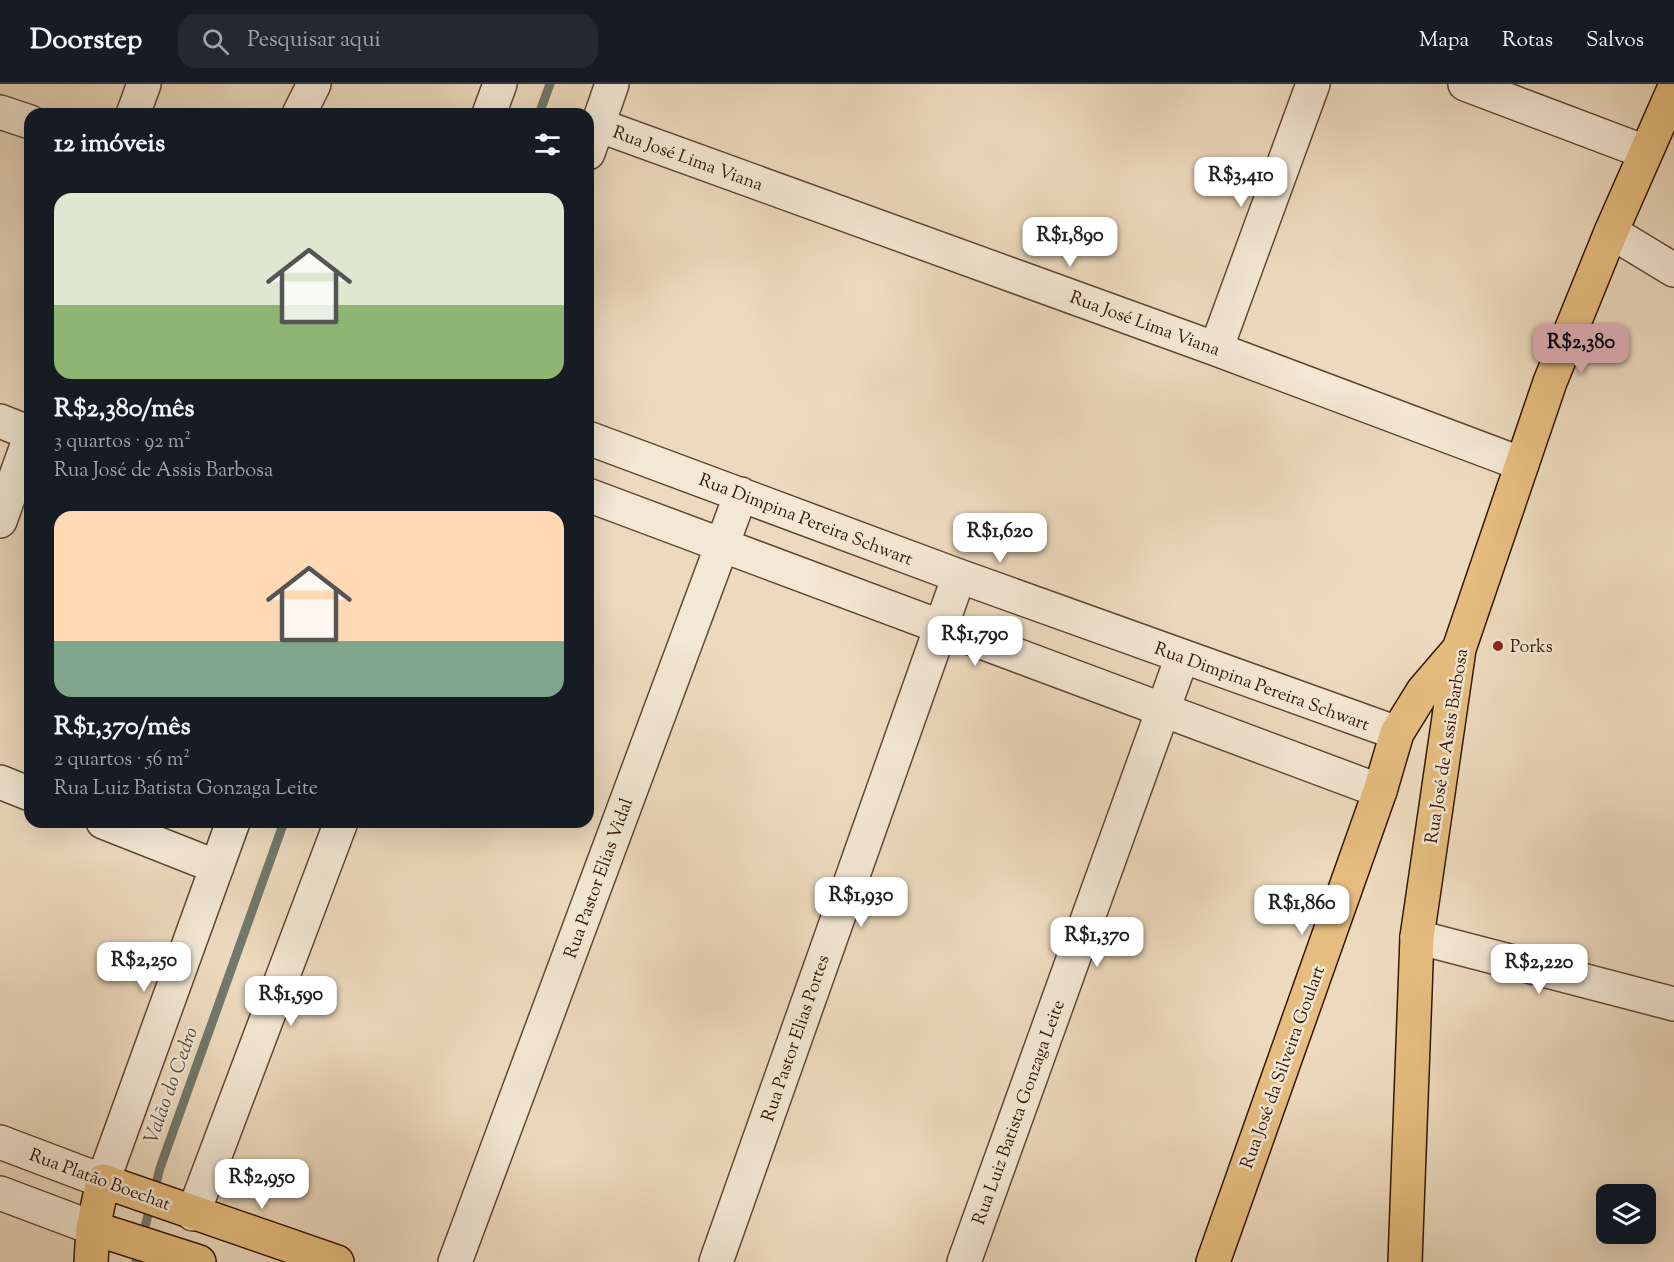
<!DOCTYPE html>
<html lang="pt">
<head>
<meta charset="utf-8">
<style>
  body { margin:0; font-family:"Sorts Mill Goudy",serif; background:#242831; color:#f1f3f6; height:100vh; display:flex; flex-direction:column; font-size:22px; white-space:nowrap }
  * { box-sizing:border-box; margin:0 }
  p { font-size:20px; color:#9ea1a6 }
  .icon { flex:none; width:33px; height:33px; fill:none; stroke:currentColor; stroke-width:2; stroke-linecap:round; stroke-linejoin:round }
  .map { position:relative; flex:1; overflow:hidden }
  .side { position:absolute; left:24px; top:24px; width:570px; height:720px; display:flex; flex-direction:column; background:#171b24; border-radius:18px; box-shadow:0 6px 24px #0002 }
  .side>* { flex:none }
  .fabs { position:absolute; left:1596px; top:1100px; display:grid; gap:12px }
  .fabs a { display:grid; place-items:center; width:60px; height:60px; border-radius:12px; background:#171b24; box-shadow:0 6px 24px #0002; font-size:30px }
  .price { position:absolute; translate:-50% -51px; padding:0 14px; border-radius:12px; background:#fff; color:#222; font-size:20px; line-height:39px; filter:drop-shadow(0 2px 3px #0008) }
  .price::after { content:''; position:absolute; left:50%; top:36px; width:18px; height:14px; margin-left:-9px; background:inherit; clip-path:polygon(0 0,100% 0,50% 100%) }
  .price.current { background:#c59692; color:#111 }
  ul { padding:0; list-style:none }
  li { display:grid; align-content:center; gap:12px; height:318px; padding:0 30px }
  li span { display:grid; place-items:center; height:186px; border-radius:18px; color:#555 }
  li>.icon { margin-inline-start:auto }
  span .icon { width:108px; height:108px; fill:#fffc; stroke-width:1 }
  li b { font-size:26px }
  h2 { display:flex; justify-content:space-between; align-items:center; height:72px; padding:0 30px; font-size:26px }
  header { display:flex; align-items:center; gap:36px; box-sizing:border-box; height:84px; padding:0 30px; background:#171b24; border-bottom:2px solid #363941 }
  header strong { font-size:28px }
  nav { display:flex; gap:33px; margin-inline-start:auto; font-size:21px }
  .search { width:420px; height:54px; background:#242831; display:flex; align-items:center; gap:15px; box-sizing:border-box; padding:0 21px; border-radius:18px; color:#9ea1a6; font-size:22px }
  .map>svg:first-child { display:block }
  .lines { fill:none; stroke-linecap:round; stroke-linejoin:round }
  .stream { stroke:#71796d; stroke-width:9 }
  .minor-casing { stroke:#624834; stroke-width:36 }
  .major-casing { stroke:#341706; stroke-width:36 }
  .minor { stroke:#f3e7d5; stroke-width:33 }
  .major { stroke:#e6bd7f; stroke-width:33 }
  .poi-dot { fill:#8f2418; stroke:#f3e7d5; stroke-width:2 }
  .labels { text-anchor:middle; stroke-width:5; stroke-linejoin:round; paint-order:stroke }
  .street-label { font-size:18px; fill:#341706; stroke:#f3e7d5 }
  .poi-label { font-size:18px; fill:#341706; stroke:#f3e7d5; text-anchor:start }
  .water-label { font-size:20px; font-style:italic; fill:#575042; stroke:#f3e7d5 }
</style>
</head>
<body>
<header>
<strong>Doorstep</strong>
<div class="search"><svg class="icon" aria-label="search" viewBox="0 0 24 24"><circle cx="10" cy="10" r="6"/><path d="M15 15l6 6"/></svg>Pesquisar aqui</div>
<nav><a>Mapa</a><a>Rotas</a><a>Salvos</a></nav>
</header>
<div class="map">
<svg width="1674" height="1178" viewBox="0 0 1674 1178">
  <rect width="100%" height="100%" fill="#eddabe"/>
  <filter id="stains"><feTurbulence type="fractalNoise" baseFrequency=".00333" numOctaves="4"/><feColorMatrix values="0 0 0 0 .2 0 0 0 0 .09 0 0 0 0 .02 0 0 0 .5 -.17"/></filter>
  <radialGradient id="worn" r=".72"><stop offset=".6" stop-color="#630" stop-opacity="0"/><stop offset="1" stop-color="#630" stop-opacity=".3"/></radialGradient>
  <g class="lines">
    <path class="stream" d="M539 30 550 0
      M136 1178 160 1084 284 738"/>
    <g class="minor-casing">
      <path id="minor" d="M1465 0 1645 68
        M0 28 30 38
        M133 30 144 0
        M299 30 314 0
        M489 30 500 0
        M598 41 1216 265 1522 380
        M588 69 612 0
        M1611 148 1674 186
        M1216 265 1313 0
        M0 337 30 349
        M588 354 959 492 1397 649
        M588 411 1380 707
        M0 437 30 353
        M0 698 30 710
        M103 738 217 783
        M1417 853 1674 920
        M0 1058 103 1097 233 738
        M0 1109 93 1144
        M193 1130 341 738
        M455 1178 741 410
        M716 1178 959 492
        M964 1178 1182 573"/>
    </g>
    <g class="major-casing">
      <path id="major" d="M93 1144 199 1178
        M91 1178 93 1144 103 1097 337 1178
        M1213 1178 1380 707 1397 649 1423 607 1459 565
        M1405 1178 1417 853 1459 565 1550 298 1611 148 1674 5"/>
    </g>
    <use href="#minor" class="minor"/>
    <use href="#major" class="major"/>
  </g>
  <circle class="poi-dot" cx="1498" cy="562" r="6"/>
  <g class="labels">
    <g class="street-label">
      <text transform="translate(688 74) rotate(20)" y="6">Rua José Lima Viana</text>
      <text transform="translate(1145 239) rotate(20)" y="6">Rua José Lima Viana</text>
      <text transform="translate(806 435) rotate(21)" y="6">Rua Dimpina Pereira Schwart</text>
      <text transform="translate(1262 602) rotate(20)" y="6">Rua Dimpina Pereira Schwart</text>
      <text transform="translate(1446 662) rotate(-81)" y="6">Rua José de Assis Barbosa</text>
      <text transform="translate(598 794) rotate(-70)" y="6">Rua Pastor Elias Vidal</text>
      <text transform="translate(795 954) rotate(-71)" y="6">Rua Pastor Elias Portes</text>
      <text transform="translate(1282 983) rotate(-70)" y="6">Rua José da Silveira Goulart</text>
      <text transform="translate(1018 1028) rotate(-70)" y="6">Rua Luiz Batista Gonzaga Leite</text>
      <text transform="translate(100 1095) rotate(20)" y="6">Rua Platão Boechat</text>
    </g>
    <g class="poi-label">
      <text x="1510" y="568">Porks</text>
    </g>
    <g class="water-label">
      <text transform="translate(170 1001) rotate(-70)" y="7">Valão do Cedro</text>
    </g>
  </g>
  <rect width="100%" height="100%" filter="url(#stains)"/>
  <rect width="100%" height="100%" fill="url(#worn)"/>
</svg>
<div class="fabs">
<a><svg class="icon" aria-label="layers" viewBox="0 0 24 24"><path d="M12 4l9 5-9 5-9-5zM3 14l9 5 9-5"/></svg></a>
</div>
<b class="price" style="left:1241px;top:124px">R$3,410</b>
<b class="price" style="left:1070px;top:184px">R$1,890</b>
<b class="price current" style="left:1581px;top:291px">R$2,380</b>
<b class="price" style="left:1000px;top:480px">R$1,620</b>
<b class="price" style="left:975px;top:583px">R$1,790</b>
<b class="price" style="left:861px;top:844px">R$1,930</b>
<b class="price" style="left:1302px;top:852px">R$1,860</b>
<b class="price" style="left:1097px;top:884px">R$1,370</b>
<b class="price" style="left:144px;top:909px">R$2,250</b>
<b class="price" style="left:1539px;top:911px">R$2,220</b>
<b class="price" style="left:291px;top:943px">R$1,590</b>
<b class="price" style="left:262px;top:1126px">R$2,950</b>
<section class="side">
<h2>12 imóveis<svg class="icon" aria-label="filters" viewBox="0 0 24 24"><path d="M4 7h16M4 17h16"/><circle cx="9" cy="7" r="2"/><circle cx="15" cy="17" r="2"/></svg></h2>
<ul>
<li><span style="background:linear-gradient(#dfe7d0 60%,#8fb573 0)"><svg class="icon" aria-label="home" viewBox="0 0 24 24"><path d="M3 11l9-7 9 7M6 9v11h12V9"/></svg></span><div><b>R$2,380/mês</b><p>3 quartos · 92 m²</p><p>Rua José de Assis Barbosa</p></div></li>
<li><span style="background:linear-gradient(#ffd9b3 70%,#7fa58c 0)"><svg class="icon" aria-label="home" viewBox="0 0 24 24"><path d="M3 11l9-7 9 7M6 9v11h12V9"/></svg></span><div><b>R$1,370/mês</b><p>2 quartos · 56 m²</p><p>Rua Luiz Batista Gonzaga Leite</p></div></li>
</ul>
</section>
</div>
</body>
</html>
